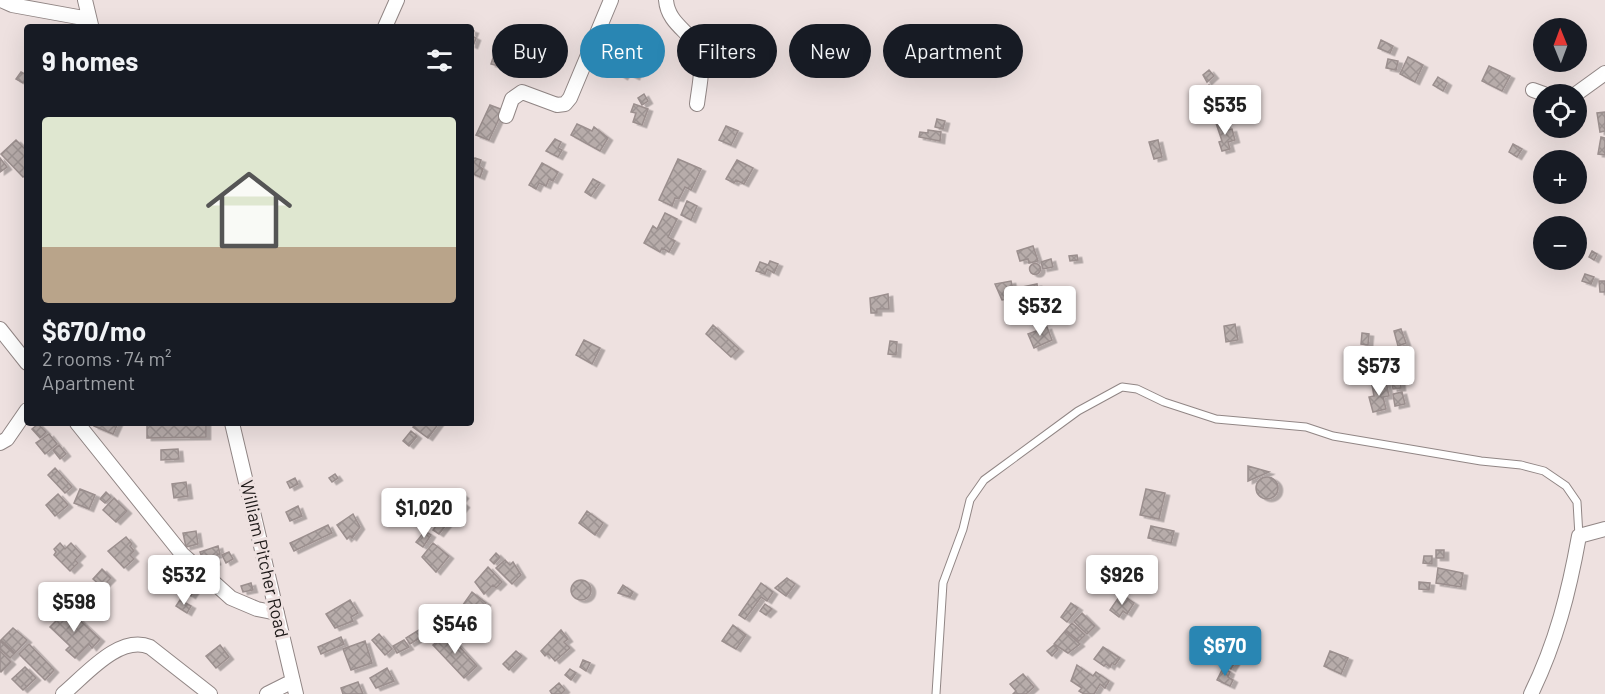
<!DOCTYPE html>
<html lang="en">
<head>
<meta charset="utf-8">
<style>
  body { margin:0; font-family:Barlow,sans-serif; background:#242831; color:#f1f3f6; height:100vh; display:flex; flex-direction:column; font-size:22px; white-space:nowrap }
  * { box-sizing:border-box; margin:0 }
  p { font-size:20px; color:#9ea1a6 }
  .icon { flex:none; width:33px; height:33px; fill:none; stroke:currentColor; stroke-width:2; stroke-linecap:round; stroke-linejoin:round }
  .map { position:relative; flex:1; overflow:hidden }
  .sheet { position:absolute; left:24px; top:24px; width:450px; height:402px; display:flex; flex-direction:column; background:#171b24; border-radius:6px; box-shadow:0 6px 24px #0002 }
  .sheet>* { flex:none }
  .top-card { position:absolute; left:492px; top:24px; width:570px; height:54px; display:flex; gap:12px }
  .needle { width:39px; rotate:359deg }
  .fabs { position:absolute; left:1533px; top:18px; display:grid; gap:12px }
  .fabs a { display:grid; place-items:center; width:54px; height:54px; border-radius:50%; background:#171b24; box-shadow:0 6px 24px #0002; font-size:30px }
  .price { position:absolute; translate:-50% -51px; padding:0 14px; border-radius:6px; background:#fff; color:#222; font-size:20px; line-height:39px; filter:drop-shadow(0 2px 3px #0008) }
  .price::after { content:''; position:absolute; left:50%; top:36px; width:18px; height:14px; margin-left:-9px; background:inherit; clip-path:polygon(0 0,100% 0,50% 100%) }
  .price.selected { background:#2986b3; color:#fff }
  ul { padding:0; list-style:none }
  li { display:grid; align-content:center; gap:12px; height:318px; padding:0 18px }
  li+li { border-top:2px solid #363941 }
  li span { display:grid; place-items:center; height:186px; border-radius:6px; color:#555 }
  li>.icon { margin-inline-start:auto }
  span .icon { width:108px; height:108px; fill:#fffc; stroke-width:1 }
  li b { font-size:26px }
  h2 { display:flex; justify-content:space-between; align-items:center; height:72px; padding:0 18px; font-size:26px }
  .pill { padding:0 21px; border-radius:27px; background:#171b24; box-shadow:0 6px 24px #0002; font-size:21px; line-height:54px }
  .pill.selected { background:#2986b3; color:#fff }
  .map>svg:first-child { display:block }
  .building { fill:url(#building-cross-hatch); stroke:#9b8f8e; stroke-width:1.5; filter:url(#shadow) }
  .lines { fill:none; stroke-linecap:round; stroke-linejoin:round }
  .lane-casing { stroke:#918685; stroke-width:9 }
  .street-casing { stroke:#918685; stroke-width:16 }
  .lane { stroke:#fff; stroke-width:7 }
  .street { stroke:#fff; stroke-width:14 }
  .labels { text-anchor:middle; stroke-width:6; stroke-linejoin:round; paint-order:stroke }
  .street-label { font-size:18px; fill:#1d1918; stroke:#eee1e0 }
</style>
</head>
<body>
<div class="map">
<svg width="1605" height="694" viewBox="0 0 1605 694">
  <defs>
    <pattern id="building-cross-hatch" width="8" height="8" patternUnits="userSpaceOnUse" patternTransform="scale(1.5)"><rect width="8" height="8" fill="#b7acaa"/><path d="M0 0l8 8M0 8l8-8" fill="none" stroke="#9d9392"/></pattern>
    <filter id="shadow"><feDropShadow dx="4.5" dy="2.5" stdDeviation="0" flood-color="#0004"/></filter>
  </defs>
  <rect width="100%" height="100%" fill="#eee1e0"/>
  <path class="building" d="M471 30 474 31 472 36 476 38 473 46 471 45Z
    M1381 40 1393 46 1390 53 1378 48Z
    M514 44 522 47 512 69 505 66Z
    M496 49 503 51 499 66 491 64Z
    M631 49 645 56 635 77 626 73 623 77 618 74 620 70 616 68 624 52 628 54Z
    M1408 57 1423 65 1415 82 1400 74Z
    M1388 59 1398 61 1396 70 1386 68Z
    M1489 66 1510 76 1502 91 1482 81Z
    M1209 70 1214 76 1207 82 1203 75Z
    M21 72 27 75 23 83 16 79Z
    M1438 77 1447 83 1443 91 1433 85Z
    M1209 85 1213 91 1206 95 1203 89Z
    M644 94 648 101 642 105 638 98Z
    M1237 96 1240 104 1234 107 1231 98Z
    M1218 99 1223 113 1213 116 1208 103Z
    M634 104 648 109 642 125 633 122 636 113 631 112Z
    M490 105 503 110 489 140 476 135Z
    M1605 112V131L1600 132 1597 113Z
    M937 119 945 121 943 129 935 127Z
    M1225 121 1227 130 1232 129 1235 140 1228 142 1230 149 1222 151 1219 142 1222 141 1216 123Z
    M577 124 592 131 594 127 608 138 600 151 571 135Z
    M726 126 738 131 731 145 719 140Z
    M928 130 941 132 940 141 919 137 920 132 928 133Z
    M1601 137 1605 138V155L1598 154Z
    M555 139 561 142 558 148 562 150 558 157 546 151Z
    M16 140 27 151V174L23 177 1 154Z
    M1158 140 1162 157 1154 159 1149 142Z
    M1513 144 1522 149 1517 157 1509 152Z
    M0 158 7 167 0 172Z
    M475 158 481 160 479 166 483 169 480 177 471 173V159Z
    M678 159 701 169 691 190 685 187 679 199 675 198 672 206 659 200Z
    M737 160 753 168 744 184 736 180 734 183 726 179Z
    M542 163 558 172 553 181 549 179 546 186 539 183 536 189 529 185Z
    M593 179 600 183 591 196 585 192Z
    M687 201 697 206 691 220 681 215Z
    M665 213 677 219 668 237 675 241 669 252 662 248 660 252 644 243 653 226 657 229Z
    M1033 246 1038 261 1029 263 1028 259 1020 261 1017 251Z
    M1592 251 1597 254 1594 260 1589 257Z
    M1077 255 1078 260 1070 261 1069 256Z
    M1051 259 1053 267 1043 269 1041 262Z
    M770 261 778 264 774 273 767 269 765 274 756 271 760 262 768 265Z
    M1029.5 269a5.5 5.5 0 1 1 11 0a5.5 5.5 0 1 1-11 0Z
    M1585 274 1594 277 1591 284 1582 281Z
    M1011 281 1015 298 1002 300 995 284Z
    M1599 281H1605V292H1600Z
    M1037 284 1040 306 1032 308 1030 299 1025 300 1022 287Z
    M888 294 889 309H877V313H871L870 298Z
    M1235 324 1238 340 1226 342 1224 326Z
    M713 325 739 349 731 357 706 334Z
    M1047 327 1052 340 1034 348 1028 334Z
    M1401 329 1406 343 1398 346 1394 331Z
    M1362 333 1369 334 1368 345 1361 344Z
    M584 340 600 348 592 364 576 355Z
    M890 341 897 342 896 355 888 354Z
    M1393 357 1395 365 1388 366 1386 359Z
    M1390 372a4 4 0 1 1 8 0a4 4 0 1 1-8 0Z
    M1400 379 1401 388 1393 389 1391 380Z
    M1386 382 1389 396 1383 397 1386 409 1373 412 1369 397 1374 396 1372 385Z
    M1402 392 1405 404 1395 406 1393 394Z
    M95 423H118L113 434 94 426Z
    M147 423H206V437L147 438Z
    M416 423H439L428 438 413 427Z
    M38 424 46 432 40 438 32 429Z
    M411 431 417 436 409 446 403 441Z
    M49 434 57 444 45 454 36 443Z
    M59 445 66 454 60 459 53 450Z
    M178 449 179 459 161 460V450Z
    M1248 466 1269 472 1248 481Z
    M55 468 72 487 65 493 48 475Z
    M335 474 338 478 332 482 329 478Z
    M1256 488a11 11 0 1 1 22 0a11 11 0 1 1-22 0Z
    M295 478 298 484 290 488 287 482Z
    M186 482 188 496 174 498 172 484Z
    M80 489 95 495 89 509 74 503Z
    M1146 489 1165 493 1159 519 1140 515Z
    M457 490 464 496 460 501 465 505 458 514 446 505Z
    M106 492 111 497 105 503 100 499Z
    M58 494 68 505 55 516 46 505Z
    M114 498 127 511 116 522 103 510Z
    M298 506 302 516 290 521 286 512Z
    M587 511 603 523 595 535 579 523Z
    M353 514 360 527 352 538 350 536 347 539 337 525Z
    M444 515 450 520 439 534 433 530Z
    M328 525 332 533 294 551 290 543Z
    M1151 526 1174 531 1171 543 1148 538Z
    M196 531 198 544 186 547 183 533Z
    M425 531 431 535 423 547 416 542Z
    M126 537 132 544 130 546 134 551 130 555 134 559 124 568 108 551Z
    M60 543 65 549 71 543 81 554 75 560 78 563 70 571 54 555 56 552 54 549Z
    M433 543 449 556 436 572 422 557Z
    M218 546 220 554 214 556 216 562 205 566 200 552Z
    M1436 550H1444V558H1436Z
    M229 552 233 559 226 563 222 555Z
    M496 553 500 557 494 564 490 560Z
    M1424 556H1432V564L1423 563Z
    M505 560 510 565 513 562 521 575 512 584 496 568Z
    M488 567 502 582 496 588 493 585 484 594 475 582Z
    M1438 568 1463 573 1461 587 1436 583Z
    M102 569 111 578 102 587 93 579Z
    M168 571 195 590 191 596 164 577Z
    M787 578 795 584 786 596 775 588Z
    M571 590a10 10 0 1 1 20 0a10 10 0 1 1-20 0Z
    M1419 582 1430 583 1429 590 1419 589Z
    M251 583 253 590 243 592 241 586Z
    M761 583 773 592 767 601 761 597 745 619 739 615Z
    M623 585 633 592 630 597 618 593Z
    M472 592 486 603 474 619 460 609Z
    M1121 594 1134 603 1127 614 1123 611 1119 617 1110 610Z
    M180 600 191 606 187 613 176 606Z
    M350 600 358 613 351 617 353 621 335 628 326 614Z
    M1071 603 1078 608 1067 622 1061 617Z
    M765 604 772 609 766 615 760 611Z
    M68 609 100 639 92 648 89 644 75 658 66 650 70 646 50 627Z
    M435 612 439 617 433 623 429 618Z
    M1082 613 1095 626 1087 634 1074 622Z
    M460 617 473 629 467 636 453 624Z
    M1072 623 1085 635 1079 641 1066 630Z
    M733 625 746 635 736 649 722 641Z
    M13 628 27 640 15 653 1 640Z
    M422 628 426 634 410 644 406 638Z
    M561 630 568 639 564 642 570 648 555 661 548 653 545 656 541 651Z
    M1065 631 1080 644 1068 653 1054 644Z
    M447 633 477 666 464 678 433 645Z
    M379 634 392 649 385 655 372 640Z
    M341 637 344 644 321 654 318 647Z
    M1220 638 1229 641 1224 657 1215 654Z
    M404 640 409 647 397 653 393 646Z
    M0 641 14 654 10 658 0 649Z
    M365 641 372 663 351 670 343 649Z
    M29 644 54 670 45 680 19 654Z
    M220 645 229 657 216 668 206 656Z
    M1054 645 1058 649 1052 656 1047 651Z
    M1103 647 1120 658 1115 665 1112 663 1110 667 1106 664 1104 666 1094 659Z
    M0 651 11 662 1 672 0 671Z
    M516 651 522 656 509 670 503 664Z
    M1330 651 1348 658 1341 674 1324 666Z
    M1231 655 1237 659 1231 669 1225 665Z
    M583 660 590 663 586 671 580 667Z
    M1077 665 1093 676 1096 672 1109 681 1105 688 1100 684 1094 694H1084L1079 691 1082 688 1071 681Z
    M25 667 36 678 23 690 12 679Z
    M387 668 394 681 376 688 370 678Z
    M1223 668 1230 672 1228 677 1233 680 1230 686 1217 680Z
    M570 669 576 673 571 680 565 675Z
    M1023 674 1034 687 1026 694H1013L1016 691 1010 684Z
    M358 682 363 694H343L341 688Z
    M559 683 565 690 561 694H552L550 691Z"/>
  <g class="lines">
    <g class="lane-casing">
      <path id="lane" d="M936 694 943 583 963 529 970 500 984 480 1078 411 1122 387 1137 389 1164 402 1216 419 1306 427 1333 436 1481 461 1521 465 1544 471 1566 486 1577 502 1579 536"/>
    </g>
    <g class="street-casing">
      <path id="street" d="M1 0 12 5 89 19
        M85 0 91 25
        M666 0C668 25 692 32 699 51 704 67 699 87 697 104
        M385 27 397 0
        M1533 90 1544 94
        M1576 94 1605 73
        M506 116 512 99 522 92 557 105 565 104 570 98 611 0
        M0 329 27 363
        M77 423 182 554 231 598 257 609 277 613
        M232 423 296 694
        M0 443 7 439 27 410
        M63 694C85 676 119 634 150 647L210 694
        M267 694 293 681
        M1531 694C1556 643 1569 592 1579 536L1605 529"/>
    </g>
    <use href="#lane" class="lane"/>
    <use href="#street" class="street"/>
  </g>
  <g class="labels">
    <g class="street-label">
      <text transform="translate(264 559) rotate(77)" y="6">William Pitcher Road</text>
    </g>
  </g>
</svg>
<div class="fabs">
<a><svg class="needle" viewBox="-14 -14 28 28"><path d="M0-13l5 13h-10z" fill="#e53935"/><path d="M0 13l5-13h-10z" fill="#9ea1a6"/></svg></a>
<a><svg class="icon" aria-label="locate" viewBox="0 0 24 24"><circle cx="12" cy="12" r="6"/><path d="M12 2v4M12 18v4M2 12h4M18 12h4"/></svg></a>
<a>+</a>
<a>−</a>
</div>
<b class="price" style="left:1225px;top:136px">$535</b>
<b class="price" style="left:1040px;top:337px">$532</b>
<b class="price" style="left:1379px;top:397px">$573</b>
<b class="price" style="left:424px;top:539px">$1,020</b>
<b class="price" style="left:184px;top:606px">$532</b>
<b class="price" style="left:1122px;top:606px">$926</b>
<b class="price" style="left:74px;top:633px">$598</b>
<b class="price" style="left:455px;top:655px">$546</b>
<b class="price selected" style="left:1225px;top:677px">$670</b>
<div class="top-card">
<a class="pill">Buy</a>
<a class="pill selected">Rent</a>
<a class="pill">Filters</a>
<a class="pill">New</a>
<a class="pill">Apartment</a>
</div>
<section class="sheet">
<h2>9 homes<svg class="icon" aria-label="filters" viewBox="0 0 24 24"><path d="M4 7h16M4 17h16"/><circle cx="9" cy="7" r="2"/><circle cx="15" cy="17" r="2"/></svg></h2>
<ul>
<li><span style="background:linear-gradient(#dfe7d0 70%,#b9a48a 0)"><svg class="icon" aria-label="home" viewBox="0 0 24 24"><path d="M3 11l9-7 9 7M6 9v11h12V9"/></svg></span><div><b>$670/mo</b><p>2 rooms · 74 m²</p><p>Apartment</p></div></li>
</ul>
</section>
</div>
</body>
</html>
